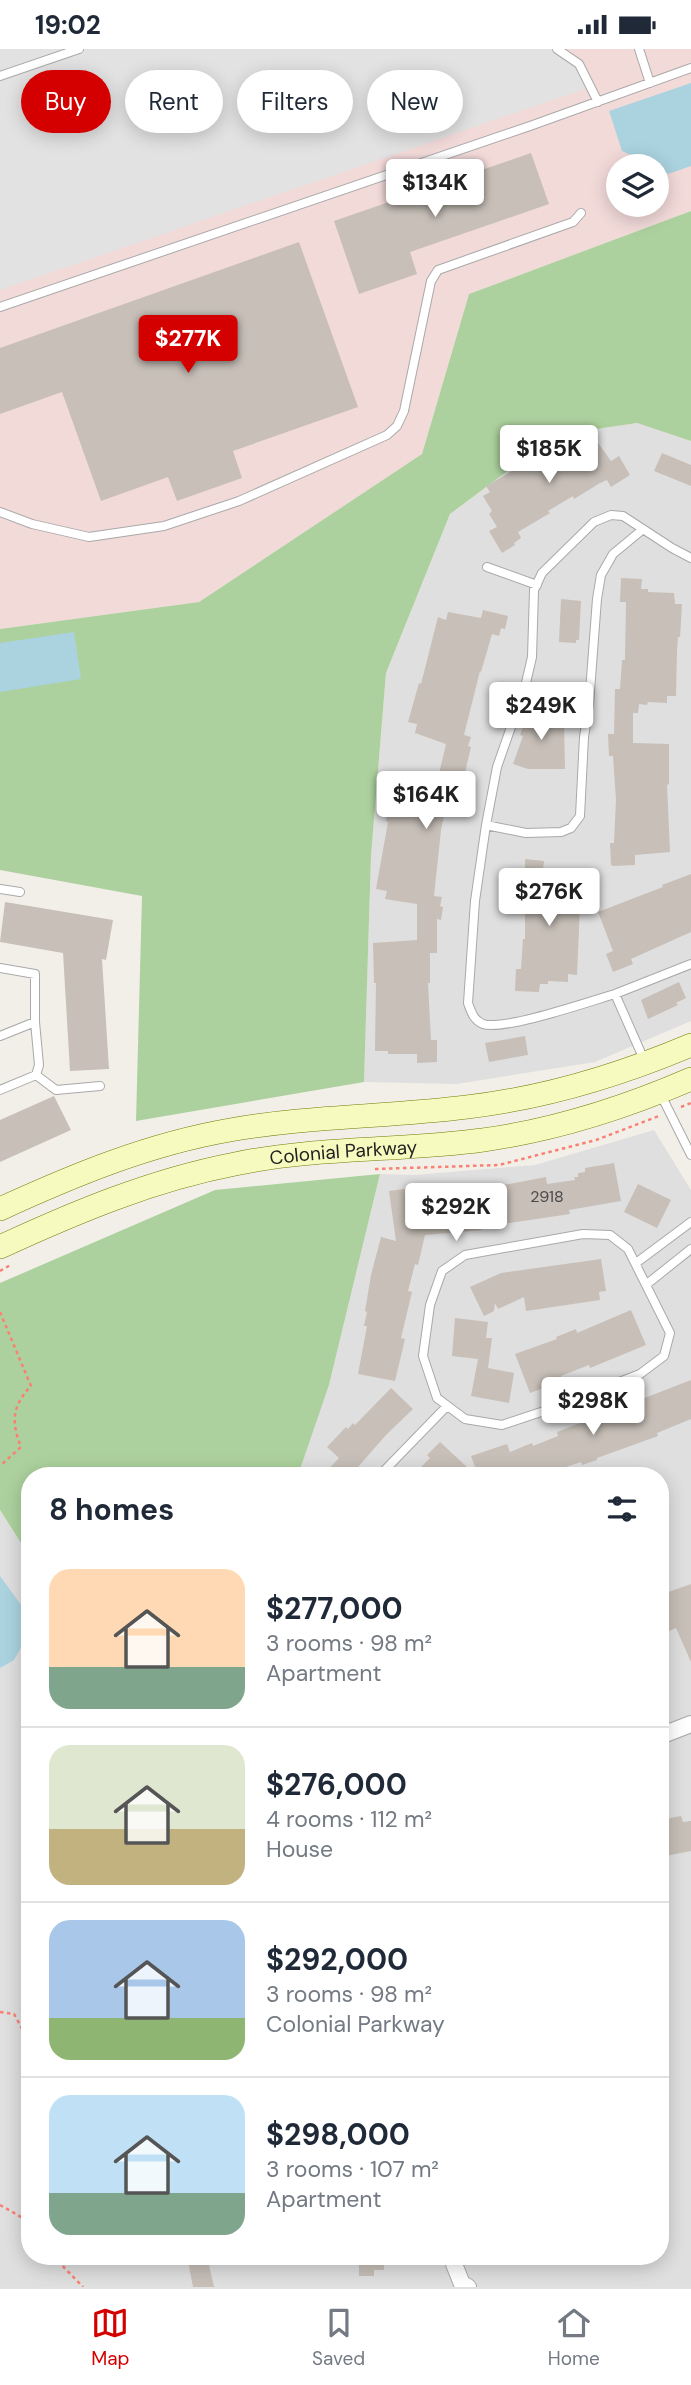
<!DOCTYPE html>
<html lang="en">
<head>
<meta charset="utf-8">
<style>
  body { margin:0; font-family:"DM Sans",sans-serif; background:#f6f6f7; color:#1f2937; height:100vh; display:flex; flex-direction:column; font-size:26px; white-space:nowrap }
  * { box-sizing:border-box; margin:0 }
  p { font-size:23px; color:#747a83 }
  .icon { flex:none; width:38px; height:38px; fill:none; stroke:currentColor; stroke-width:2; stroke-linecap:round; stroke-linejoin:round }
  .map { position:relative; flex:1; overflow:hidden }
  .sheet { position:absolute; left:21px; top:1418px; width:648px; height:798px; display:flex; flex-direction:column; background:#fff; border-radius:28px; box-shadow:0 4px 18px #0003 }
  .sheet>* { flex:none }
  .banner { position:absolute; left:21px; top:21px; width:649px; height:63px; display:flex; gap:14px }
  .tools { position:absolute; left:606px; top:105px; display:grid; gap:14px }
  .tools a { display:grid; place-items:center; width:63px; height:63px; border-radius:50%; background:#fff; box-shadow:0 4px 18px #0003; font-size:35px }
  .price { position:absolute; translate:-50% -60px; padding:0 16px; border-radius:7px; background:#fff; color:#222; font-size:23px; line-height:46px; filter:drop-shadow(0 2px 4px #0008) }
  .price::after { content:''; position:absolute; left:50%; top:42px; width:21px; height:16px; margin-left:-10px; background:inherit; clip-path:polygon(0 0,100% 0,50% 100%) }
  .price.on { background:#d40000; color:#fff }
  ul { padding:0; list-style:none }
  li { display:flex; align-items:center; gap:21px; height:175px; padding:0 28px }
  li+li { border-top:2px solid #e0e1e3 }
  li span { display:grid; place-items:center; flex:none; width:196px; height:140px; border-radius:21px; color:#555 }
  li>.icon { margin-inline-start:auto }
  span .icon { width:84px; height:84px; fill:#fffc; stroke-width:1 }
  li b { font-size:30px }
  h2 { display:flex; justify-content:space-between; align-items:center; height:84px; padding:0 28px; font-size:30px }
  .chip { padding:0 24px; border-radius:32px; background:#fff; box-shadow:0 4px 18px #0003; font-size:24px; line-height:63px }
  .chip.on { background:#d40000; color:#fff }
  .status { display:flex; justify-content:space-between; align-items:center; height:49px; padding:0 35px; background:#fff; direction:ltr }
  .status svg { height:19px; fill:currentColor }
  .tab-bar { display:flex; justify-content:space-around; align-items:center; height:98px; border-top:2px solid #e0e1e3; background:#fff; font-size:19px; color:#747a83 }
  .tab-bar a { display:grid; justify-items:center; gap:4px }
  .tab-bar .on { color:#d40000 }
  .map>svg:first-child { display:block }
  .residential { fill:#e0dfdf }
  .commercial { fill:#f2dad9; fill-rule:evenodd }
  .forest { fill:#add19e }
  .parking { fill:#e2e2e2 }
  .water { fill:#aad3df }
  .building { fill:#c7bfb8 }
  .lines { fill:none; stroke-linecap:round; stroke-linejoin:round }
  .lane-casing { stroke:#a9a9a9; stroke-width:10 }
  .street-casing { stroke:#a9a9a9; stroke-width:18 }
  .secondary-casing { stroke:#707d05; stroke-width:24 }
  .path { stroke:#fa8072; stroke-width:2.5; stroke-dasharray:3.5 3.5; stroke-linecap:butt }
  .lane { stroke:#fff; stroke-width:8 }
  .street { stroke:#fff; stroke-width:16 }
  .secondary { stroke:#f7fabf; stroke-width:23 }
  .labels { text-anchor:middle; stroke-width:7; stroke-linejoin:round; paint-order:stroke }
  .number-label { font-size:16px; fill:#4b4948 }
  .street-label { font-size:19px; fill:#222; stroke:#fff }
</style>
</head>
<body>
<div class="status"><b>19:02</b><svg viewBox="0 0 49 12"><path d="M0 12V9h3v3zM5 12V6h3v6zM10 12V3h3v9zM15 12V0h3v12zM26 1h20v11H26zM47 4h2v5h-2z"/></svg></div>
<div class="map">
<svg width="691" height="2238" viewBox="0 0 691 2238">
  <rect width="100%" height="100%" fill="#f2efe9"/>
  <path class="residential" d="M637 374 691 392V972L595 1013 457 1035 364 1033 371 807 386 624 450 465 556 386Z
    M654 1081 691 1141V2238H0V1461L30 1508V2207H660V1426H296L329 1336 380 1125 414 1126 535 1116Z"/>
  <path class="commercial" d="M0 0H691V162L469 245 422 405 199 553 0 580ZM618 117H656V156H618Z"/>
  <path class="forest" d="M691 162V392L637 374 556 386 450 465 386 624 371 807 364 1033 136 1072 142 847 0 821V580L199 553 422 405 469 245Z
    M380 1125 329 1336 298 1426H30V1508L0 1461V1234L215 1141Z"/>
  <path class="parking" d="M0 0H555L579 15 591 38 0 241Z"/>
  <path class="water" d="M691 34V117L668 125 656 117 622 102 609 62Z
    M74 583 81 630 0 643V594Z
    M0 1527 24 1560V1593L14 1611 0 1619Z"/>
  <path class="building" d="M531 104 549 155 410 203 417 225 359 245 334 172Z
    M299 193 358 358 233 402 242 429 177 452 168 428 101 452 62 343 0 365V299Z
    M579 380 584 388 591 384 611 412 619 407 630 426 611 438 607 431 600 434 574 450 573 447 548 462 550 464 518 483 521 489 514 494 515 496 502 504 489 482 497 478 489 465 492 462 483 447 490 443 486 437 545 403 544 402Z
    M662 404 691 416V437L654 422Z
    M621 529 642 530 641 540H648V543L674 544 675 555H682L680 588H678L677 602 676 647H667V654L648 653 647 656 639 655 638 664H633V694L669 695V735L667 736 670 803 635 806V816L613 817 611 816 610 794H614L616 751 613 707H609L608 685H614L615 640H620L622 611H625L626 553H620Z
    M561 550 581 552 579 591H576V594L559 593Z
    M483 561 508 567 505 580 501 579 499 587 492 585 481 623 480 622 464 686 471 688 468 697 471 698 462 736H458L456 744 449 743 441 781 434 847 442 848 440 857 443 858 441 871 437 870V904H430V934H428L431 991H437V1013L417 1014V1005H388V1002H375L376 934H374L373 894 417 891V855L385 850 387 842 376 840 388 773 386 772 393 732 403 734 404 725 426 729V726L438 729 446 695 415 684 417 675 408 673 419 634 421 635 438 568 446 571 448 563 481 569Z
    M534 651 550 658 543 675 564 674 565 720H528L513 715 523 687 520 686Z
    M525 810 544 812 543 821 576 825 575 834H581L577 926 568 925V933L548 932V935H540L539 943 515 942 516 920H521L523 890H525Z
    M691 825V883L631 910 633 915 613 923 606 905 613 902 598 863 663 838 662 836Z
    M5 853 113 871 106 911 102 910 109 1020 70 1022 63 904 0 893Z
    M679 933 686 949 676 954 678 956 648 970 641 951Z
    M525 987 528 1006 489 1013 485 994Z
    M54 1047 71 1081 0 1113V1071Z
    M614 1114 621 1152 569 1161 570 1165 482 1178V1181L425 1186 418 1216 415 1215 408 1242 412 1243 401 1289 405 1290 395 1332 358 1325 367 1277H364L367 1263 365 1262 371 1226 381 1188 396 1192 389 1142 427 1137 428 1145 483 1140 546 1128 547 1135 575 1131 574 1128H578V1124L585 1123V1119Z
    M638 1135 671 1151 657 1179 624 1163Z
    M601 1210 606 1242 599 1243 600 1251 526 1262 524 1248 498 1260 495 1254 494 1262 484 1267 470 1238 501 1224Z
    M631 1261 646 1296 590 1319 589 1316 561 1327 563 1332 530 1344 515 1305 557 1290 556 1288 576 1280 577 1284Z
    M455 1269 488 1273 486 1289H492L488 1319 514 1324 509 1354 471 1347 478 1310 452 1307Z
    M691 1331V1370L657 1384 658 1387 597 1409V1411L582 1416 581 1413 543 1426H478L471 1407 507 1395 510 1403 532 1394 533 1397 558 1387 557 1383Z
    M391 1339 413 1360 386 1386 351 1426H323L339 1409 327 1398 346 1378 348 1380 353 1374 355 1376Z
    M440 1393 467 1418 459 1426H413L430 1409 427 1406Z
    M691 1535V1613L676 1579 669 1582 660 1562V1546Z
    M681 1767 683 1773 691 1772V1802L660 1808V1771Z
    M187 2207H207L214 2238H193Z
    M359 2207H384V2221H374V2227H359Z"/>
  <g class="lines">
    <g class="lane-casing">
      <path id="lane" d="M557 0 579 15 598 53
        M639 0 650 34
        M0 27 79 0
        M0 258 530 77 691 19
        M0 463 32 475 89 488 164 477 239 452 387 386 397 377 404 362 431 232 438 221 573 173 581 164
        M642 481 613 505 601 526 597 550 589 655 584 688 580 767 571 779 561 783 526 784 486 776 497 718 525 638 532 608 534 541 542 524 594 473 611 466 623 467 672 499 691 509
        M487 518 537 536
        M486 776 475 852 468 954C471 962 473 971 483 975 504 982 591 952 615 945L645 1013
        M0 840 20 843
        M0 919 35 925V973L39 1016 36 1026 0 1041
        M615 945 691 915
        M0 987 35 973
        M36 1026 56 1041 100 1037
        M661 1046 691 1106
        M583 1185 610 1186 628 1200 670 1284 664 1307 640 1325 550 1360 502 1376 465 1370 437 1349 423 1307 430 1256 442 1222 465 1206Z
        M636 1214 691 1173
        M647 1235 691 1200
        M380 1426 447 1357"/>
    </g>
    <g class="street-casing">
      <path id="street" d="M660 1687 691 1675
        M454 2207V2215L462 2235 468 2238"/>
    </g>
    <g class="secondary-casing">
      <g id="secondary">
        <path d="M0 1160C74 1126 149 1095 230 1081 308 1067 388 1068 467 1058 544 1049 620 1026 691 996"/>
        <path id="s1" d="M0 1198C76 1163 152 1131 235 1115 314 1098 402 1102 483 1091 555 1081 624 1059 691 1030"/>
      </g>
    </g>
    <path class="path" d="M681 1058 691 1054
      M375 1120 499 1116 596 1091 659 1067
      M0 1222 12 1215
      M0 1263 31 1337C12 1357 11 1373 21 1398L0 1417
      M0 1963 14 1965 30 1994
      M0 2156 30 2173
      M53 2207 83 2238"/>
    <use href="#lane" class="lane"/>
    <use href="#street" class="street"/>
    <use href="#secondary" class="secondary"/>
  </g>
  <g class="labels">
    <g class="number-label">
      <text x="547" y="1153">2918</text>
    </g>
    <g class="street-label">
      <text dy="7" stroke="none"><textPath href="#s1" startOffset="359">Colonial Parkway</textPath></text>
    </g>
  </g>
</svg>
<div class="tools">
<a><svg class="icon" aria-label="layers" viewBox="0 0 24 24"><path d="M12 4l9 5-9 5-9-5zM3 14l9 5 9-5"/></svg></a>
</div>
<b class="price" style="left:435px;top:170px">$134K</b>
<b class="price on" style="left:188px;top:326px">$277K</b>
<b class="price" style="left:549px;top:436px">$185K</b>
<b class="price" style="left:541px;top:693px">$249K</b>
<b class="price" style="left:426px;top:782px">$164K</b>
<b class="price" style="left:549px;top:879px">$276K</b>
<b class="price" style="left:456px;top:1194px">$292K</b>
<b class="price" style="left:593px;top:1388px">$298K</b>
<div class="banner">
<a class="chip on">Buy</a>
<a class="chip">Rent</a>
<a class="chip">Filters</a>
<a class="chip">New</a>
</div>
<section class="sheet">
<h2>8 homes<svg class="icon" aria-label="filters" viewBox="0 0 24 24"><path d="M4 7h16M4 17h16"/><circle cx="9" cy="7" r="2"/><circle cx="15" cy="17" r="2"/></svg></h2>
<ul>
<li><span style="background:linear-gradient(#ffd9b3 70%,#7fa58c 0)"><svg class="icon" aria-label="home" viewBox="0 0 24 24"><path d="M3 11l9-7 9 7M6 9v11h12V9"/></svg></span><div><b>$277,000</b><p>3 rooms · 98 m²</p><p>Apartment</p></div></li>
<li><span style="background:linear-gradient(#dfe7d0 60%,#c2b280 0)"><svg class="icon" aria-label="home" viewBox="0 0 24 24"><path d="M3 11l9-7 9 7M6 9v11h12V9"/></svg></span><div><b>$276,000</b><p>4 rooms · 112 m²</p><p>House</p></div></li>
<li><span style="background:linear-gradient(#a9c7e8 70%,#8fb573 0)"><svg class="icon" aria-label="home" viewBox="0 0 24 24"><path d="M3 11l9-7 9 7M6 9v11h12V9"/></svg></span><div><b>$292,000</b><p>3 rooms · 98 m²</p><p>Colonial Parkway</p></div></li>
<li><span style="background:linear-gradient(#bfe0f5 70%,#7fa58c 0)"><svg class="icon" aria-label="home" viewBox="0 0 24 24"><path d="M3 11l9-7 9 7M6 9v11h12V9"/></svg></span><div><b>$298,000</b><p>3 rooms · 107 m²</p><p>Apartment</p></div></li>
</ul>
</section>
</div>
<nav class="tab-bar">
<a class="on"><svg class="icon" aria-label="map" viewBox="0 0 24 24"><path d="M3 6l6-2 6 2 6-2v14l-6 2-6-2-6 2zM9 4v14M15 6v14"/></svg>Map</a>
<a><svg class="icon" aria-label="saved" viewBox="0 0 24 24"><path d="M7 4h10v16l-5-4-5 4z"/></svg>Saved</a>
<a><svg class="icon" aria-label="home" viewBox="0 0 24 24"><path d="M3 11l9-7 9 7M6 9v11h12V9"/></svg>Home</a>
</nav>
</body>
</html>
